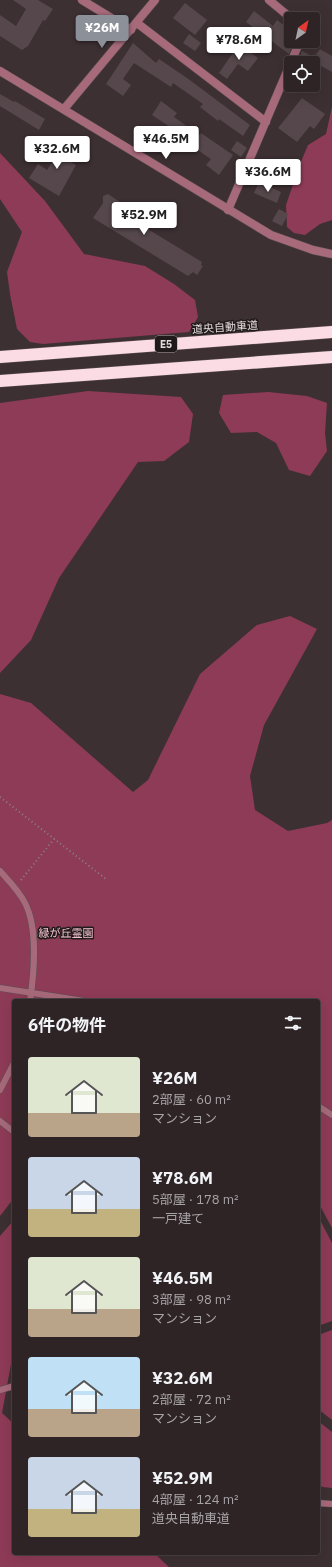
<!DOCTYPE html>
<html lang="ja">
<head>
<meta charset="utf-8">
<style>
  body { margin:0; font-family:"IBM Plex Sans","Noto Sans JP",sans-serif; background:#3a3032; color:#f1f3f6; height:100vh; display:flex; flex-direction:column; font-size:15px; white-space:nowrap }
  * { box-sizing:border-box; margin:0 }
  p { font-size:13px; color:#a7a4a7 }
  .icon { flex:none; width:22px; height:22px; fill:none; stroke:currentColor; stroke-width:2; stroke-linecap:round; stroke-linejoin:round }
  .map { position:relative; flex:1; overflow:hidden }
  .details { position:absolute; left:12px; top:999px; width:308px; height:556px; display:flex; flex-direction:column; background:#2e2426; border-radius:4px; box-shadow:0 4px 16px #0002,0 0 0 1px #494143 }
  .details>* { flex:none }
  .needle { width:26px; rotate:33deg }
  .controls { position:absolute; left:284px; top:12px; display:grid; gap:8px }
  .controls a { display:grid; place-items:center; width:36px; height:36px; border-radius:4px; background:#2e2426; box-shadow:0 4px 16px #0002,0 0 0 1px #494143; font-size:20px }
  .price { position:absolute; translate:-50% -34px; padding:0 9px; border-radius:4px; background:#fff; color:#222; font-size:13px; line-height:26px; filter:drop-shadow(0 1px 2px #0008) }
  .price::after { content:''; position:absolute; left:50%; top:24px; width:12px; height:9px; margin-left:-6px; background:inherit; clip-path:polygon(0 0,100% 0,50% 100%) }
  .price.active { background:#8c9099; color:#fff }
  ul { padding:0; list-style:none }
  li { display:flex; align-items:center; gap:12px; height:100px; padding:0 16px }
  li span { display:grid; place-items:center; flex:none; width:112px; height:80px; border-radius:4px; color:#555 }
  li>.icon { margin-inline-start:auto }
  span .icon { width:48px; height:48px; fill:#fffc; stroke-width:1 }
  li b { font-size:17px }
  h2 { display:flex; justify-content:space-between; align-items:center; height:48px; padding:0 16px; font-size:17px }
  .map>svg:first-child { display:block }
  .green { fill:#8e3b57 }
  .building { fill:#55474b }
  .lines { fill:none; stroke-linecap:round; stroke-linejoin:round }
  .service-casing { stroke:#5b4f52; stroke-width:7 }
  .minor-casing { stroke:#5b4f52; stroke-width:9 }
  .tertiary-casing { stroke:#5b4f52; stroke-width:9 }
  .motorway-casing { stroke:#5b4f52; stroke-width:13 }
  .path { stroke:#8c8184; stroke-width:2; stroke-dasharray:1 3; stroke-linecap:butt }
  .service { stroke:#a76a7b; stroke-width:6 }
  .minor { stroke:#a76a7b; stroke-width:8 }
  .tertiary { stroke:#a76a7b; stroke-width:8 }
  .motorway { stroke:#fbdce4; stroke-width:12 }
  .labels { text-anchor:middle; stroke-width:3; stroke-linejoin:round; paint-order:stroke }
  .shield { fill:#201a1b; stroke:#a9a1a3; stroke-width:1 }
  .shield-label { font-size:10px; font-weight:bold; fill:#e4dbdd }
  .street-label { font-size:11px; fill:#e4dbdd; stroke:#201a1b }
  .park-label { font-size:11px; fill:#f4c2ce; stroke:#201a1b }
</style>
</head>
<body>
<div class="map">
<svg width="332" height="1567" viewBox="0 0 332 1567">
  <rect width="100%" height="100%" fill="#3d3033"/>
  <path class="green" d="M332 107V220L320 224 305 235 294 233 287 227 286 205 300 164 308 145 326 134Z
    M0 153 45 201 84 254 145 266 174 284 195 300 198 317 189 332 43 344 30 342 17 329 10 294 7 272 22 232 0 199Z
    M88 391 181 397 193 414 189 442 164 461 138 462 59 578 31 640 0 673V403Z
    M268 392 307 396 327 403 325 433 327 451 310 476 289 470 276 443 257 432 231 433 219 413 223 395Z
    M290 616 317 629 264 725 250 776 255 810 288 831 327 823 332 820V1228L318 1202V1001H14V1198L0 1216V694L31 703 133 792 148 780 200 674 257 625Z
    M318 1216 332 1243V1321L318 1326Z
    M14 1220V1362L11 1364 2 1413 14 1424V1553H154L169 1567H0V1236Z
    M332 1330V1420L318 1409V1335Z
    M318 1421 332 1432V1488L323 1487 318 1485Z"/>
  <path class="building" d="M13 0H38L53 9 45 21 43 20 28 46 22 50 0 36V15L16 26 26 9Z
    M185 3 207 20 195 35 173 18Z
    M254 11 273 26 277 20 290 30V39L294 42 289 54 246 22Z
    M189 34 201 43 195 51 183 43Z
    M133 43 156 63 159 59 187 78 250 125 243 136 219 119 218 121 200 107 203 104 173 83 171 87 134 63 123 79 131 85 123 96 106 84Z
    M239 44 258 58 248 71 238 64 227 79 219 73Z
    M320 49 332 56V72L316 63H303L298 60 302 51 314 57Z
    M0 94 14 102 15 101 45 119 39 130 0 106Z
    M302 98 325 114 314 129 310 126 297 142 278 128Z
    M161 101 177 113 174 117 199 135 201 133 233 155 219 175 206 165 211 159 187 143 184 146 166 132 170 127 152 115Z
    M66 140 78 147 69 161 76 165 59 196 29 178 38 164 47 170Z
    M237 141 247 148 241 157 231 150Z
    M259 182 281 192 277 203 254 193Z
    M108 194 141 216 140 218 149 224 146 228 202 262 201 265 203 266 197 275 193 272 188 276 93 218 103 203V196Z
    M279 209 288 214 282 226 272 221Z"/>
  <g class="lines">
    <g class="service-casing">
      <path id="service" d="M0 871C9 881 19 891 25 903 38 928 34 974 30 1001
        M0 988 84 1001
        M0 1090 14 1063
        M318 1106 332 1115
        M0 1121 14 1132
        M0 1390 14 1386
        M318 1503 332 1504"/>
    </g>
    <g class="minor-casing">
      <path id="minor" d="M82 0 131 30
        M269 0 292 19
        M137 23 266 122
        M64 109 155 0
        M228 210 300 41"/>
    </g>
    <g class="tertiary-casing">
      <path id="tertiary" d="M0 71 271 235 313 250 332 254"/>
    </g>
    <g class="motorway-casing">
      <path id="motorway" d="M0 357 332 332
        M0 381 332 357"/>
    </g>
    <path class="path" d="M0 797 106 879
      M21 880 54 839"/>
    <use href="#service" class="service"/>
    <use href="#minor" class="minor"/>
    <use href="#tertiary" class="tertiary"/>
    <use href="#motorway" class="motorway"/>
  </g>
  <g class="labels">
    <rect class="shield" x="155" y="336" width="22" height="16" rx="3"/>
    <g class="shield-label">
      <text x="166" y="348">E5</text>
    </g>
    <g class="street-label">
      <text transform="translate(225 327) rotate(-4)" y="4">道央自動車道</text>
    </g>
    <g class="park-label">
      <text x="66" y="937">緑が丘霊園</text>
    </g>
  </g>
</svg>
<div class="controls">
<a><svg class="needle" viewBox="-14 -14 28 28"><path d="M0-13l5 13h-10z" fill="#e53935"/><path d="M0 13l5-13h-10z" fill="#a7a4a7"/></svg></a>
<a><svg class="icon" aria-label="locate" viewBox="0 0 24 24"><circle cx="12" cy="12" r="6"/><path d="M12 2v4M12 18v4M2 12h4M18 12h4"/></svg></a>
</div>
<b class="price active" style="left:102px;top:49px">¥26M</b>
<b class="price" style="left:239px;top:61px">¥78.6M</b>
<b class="price" style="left:166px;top:160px">¥46.5M</b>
<b class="price" style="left:57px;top:170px">¥32.6M</b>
<b class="price" style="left:268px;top:193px">¥36.6M</b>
<b class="price" style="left:144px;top:236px">¥52.9M</b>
<section class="details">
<h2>6件の物件<svg class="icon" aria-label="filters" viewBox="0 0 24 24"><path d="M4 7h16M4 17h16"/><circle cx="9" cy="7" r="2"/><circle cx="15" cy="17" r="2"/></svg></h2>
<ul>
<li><span style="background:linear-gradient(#dfe7d0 70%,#b9a48a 0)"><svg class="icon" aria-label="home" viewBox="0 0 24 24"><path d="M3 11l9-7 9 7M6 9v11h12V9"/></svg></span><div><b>¥26M</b><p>2部屋 · 60 m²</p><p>マンション</p></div></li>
<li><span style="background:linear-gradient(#c9d6e8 65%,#c2b280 0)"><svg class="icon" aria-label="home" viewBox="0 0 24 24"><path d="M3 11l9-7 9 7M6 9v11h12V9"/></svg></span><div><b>¥78.6M</b><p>5部屋 · 178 m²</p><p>一戸建て</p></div></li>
<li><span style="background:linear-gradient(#dfe7d0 65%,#b9a48a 0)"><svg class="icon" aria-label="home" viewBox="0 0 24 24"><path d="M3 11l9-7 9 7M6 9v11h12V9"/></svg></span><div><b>¥46.5M</b><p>3部屋 · 98 m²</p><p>マンション</p></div></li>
<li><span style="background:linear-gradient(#bfe0f5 65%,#b9a48a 0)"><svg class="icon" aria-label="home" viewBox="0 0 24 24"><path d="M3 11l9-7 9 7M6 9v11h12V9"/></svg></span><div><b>¥32.6M</b><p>2部屋 · 72 m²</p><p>マンション</p></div></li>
<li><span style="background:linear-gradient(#c9d6e8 65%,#c2b280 0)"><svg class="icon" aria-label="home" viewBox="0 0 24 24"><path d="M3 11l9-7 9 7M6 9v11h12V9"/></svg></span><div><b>¥52.9M</b><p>4部屋 · 124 m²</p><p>道央自動車道</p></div></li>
</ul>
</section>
</div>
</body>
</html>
